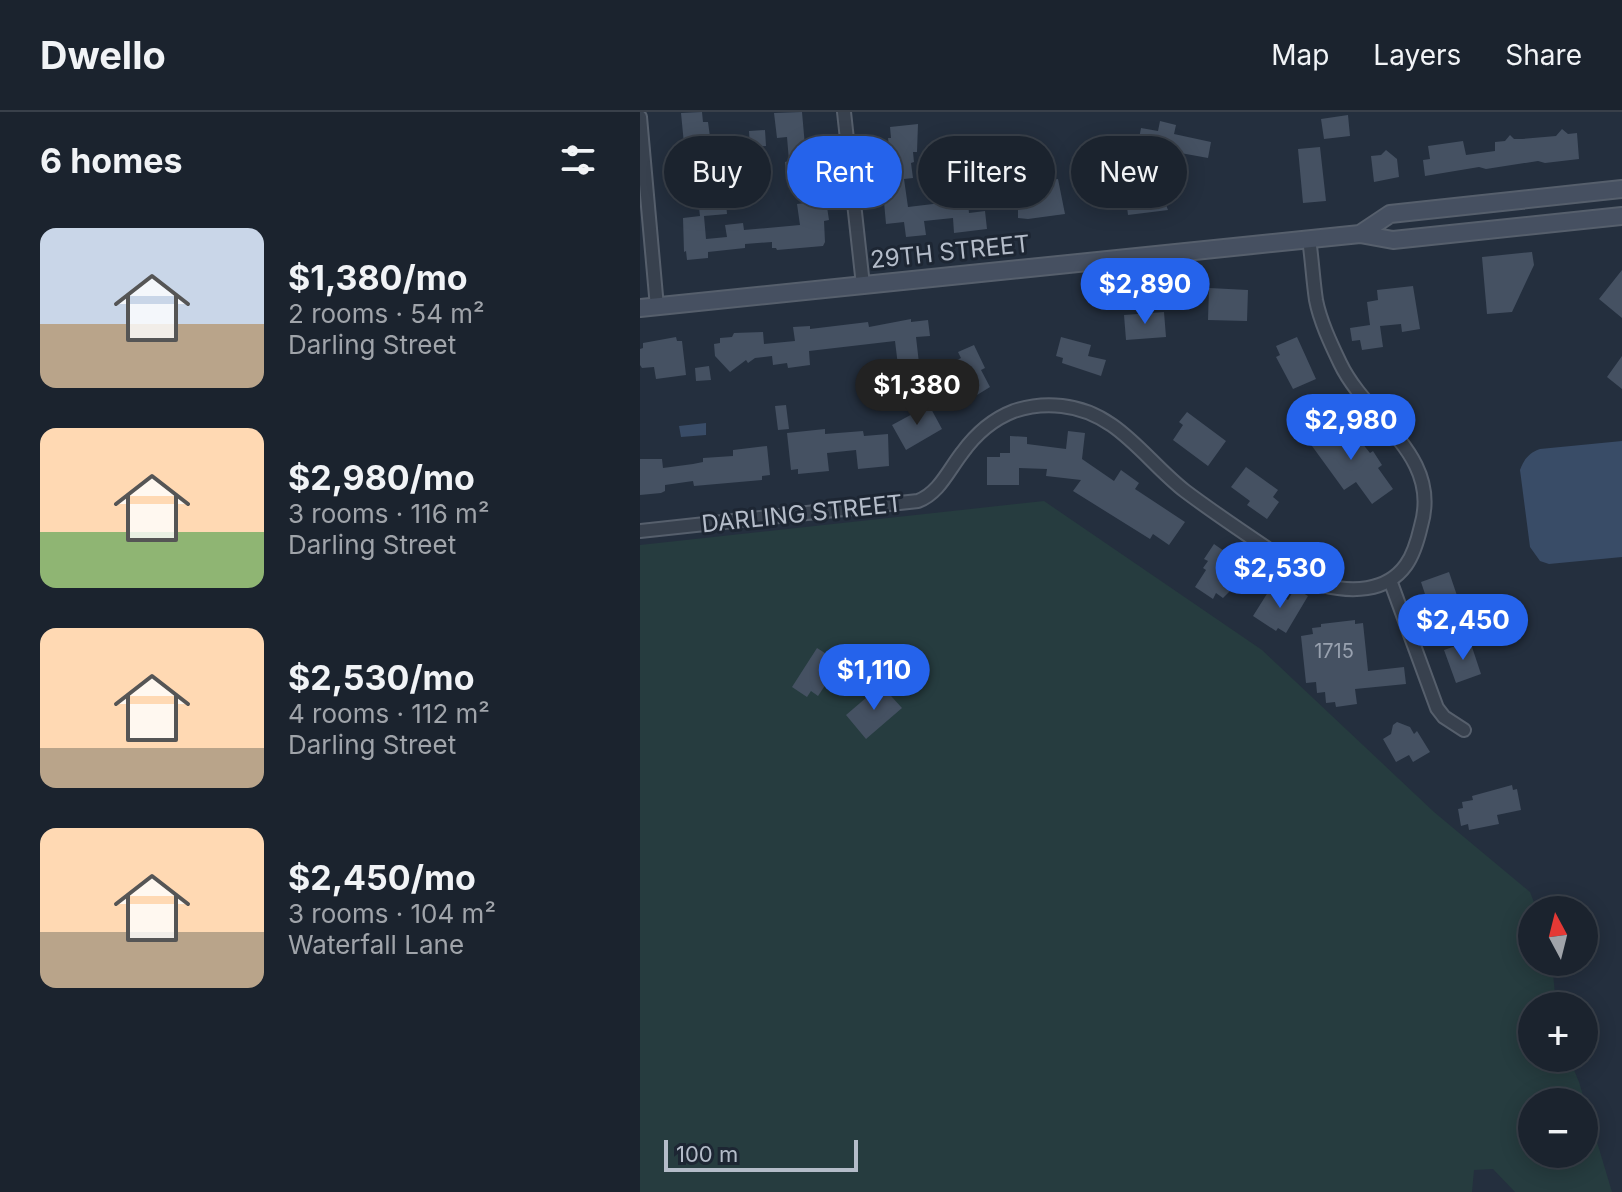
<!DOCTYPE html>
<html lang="en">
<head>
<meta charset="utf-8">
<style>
  body { margin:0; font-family:Inter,sans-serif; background:#282f3a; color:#f1f3f6; height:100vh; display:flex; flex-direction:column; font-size:30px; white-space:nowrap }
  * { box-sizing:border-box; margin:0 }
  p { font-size:26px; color:#a0a4aa }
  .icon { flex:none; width:44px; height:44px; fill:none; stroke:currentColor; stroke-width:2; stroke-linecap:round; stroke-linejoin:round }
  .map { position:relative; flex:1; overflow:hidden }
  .sheet { display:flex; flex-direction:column; background:#1b232e; width:640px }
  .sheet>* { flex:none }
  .top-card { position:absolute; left:24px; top:24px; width:760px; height:72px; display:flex; gap:16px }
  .needle { width:52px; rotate:353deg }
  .fabs { position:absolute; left:878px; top:784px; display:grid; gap:16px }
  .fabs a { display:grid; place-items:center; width:80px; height:80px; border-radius:50%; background:#1b232e; box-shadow:0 4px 20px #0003,0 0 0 2px #39404a; font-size:40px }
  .scale { position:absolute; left:24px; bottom:20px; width:194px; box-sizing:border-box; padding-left:8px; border:4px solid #b4bcc9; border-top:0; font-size:22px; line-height:28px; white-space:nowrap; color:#b4bcc9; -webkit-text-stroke:6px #1d2633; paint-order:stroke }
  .price { position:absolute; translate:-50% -68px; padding:0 18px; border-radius:28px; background:#2563eb; color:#fff; font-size:26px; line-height:52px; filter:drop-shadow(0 2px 4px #0008) }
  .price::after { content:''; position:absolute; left:50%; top:48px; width:24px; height:18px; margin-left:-12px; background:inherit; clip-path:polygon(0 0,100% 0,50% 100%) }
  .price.on { background:#222; color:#fff }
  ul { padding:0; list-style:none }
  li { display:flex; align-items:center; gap:24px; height:200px; padding:0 40px }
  li span { display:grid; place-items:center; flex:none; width:224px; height:160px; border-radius:16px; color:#555 }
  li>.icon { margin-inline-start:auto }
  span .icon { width:96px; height:96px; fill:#fffc; stroke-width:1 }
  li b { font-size:34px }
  h2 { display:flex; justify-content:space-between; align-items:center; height:96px; padding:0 40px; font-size:34px }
  .tag { padding:0 28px; border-radius:36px; background:#1b232e; box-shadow:0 4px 20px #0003,0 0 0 2px #39404a; font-size:28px; line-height:72px }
  .tag.on { background:#2563eb; color:#fff }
  header { display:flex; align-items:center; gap:48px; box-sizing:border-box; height:112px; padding:0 40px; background:#1b232e; border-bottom:2px solid #39404a }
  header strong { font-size:38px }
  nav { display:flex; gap:44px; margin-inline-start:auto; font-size:28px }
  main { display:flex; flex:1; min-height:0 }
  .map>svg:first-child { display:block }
  .green { fill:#263c3f; fill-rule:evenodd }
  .water { fill:#394c67 }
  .building { fill:#455162 }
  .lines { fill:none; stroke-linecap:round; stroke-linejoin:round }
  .street-casing { stroke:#565f6c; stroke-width:16 }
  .secondary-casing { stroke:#565f6c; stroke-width:20 }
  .street { stroke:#38414e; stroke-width:12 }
  .secondary { stroke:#465061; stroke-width:16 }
  .labels { text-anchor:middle; stroke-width:6; stroke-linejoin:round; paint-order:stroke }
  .number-label { font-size:20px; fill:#98a1af }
  .street-label { font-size:24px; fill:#b4bcc9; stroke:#1d2633 }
</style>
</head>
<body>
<header>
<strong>Dwello</strong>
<nav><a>Map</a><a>Layers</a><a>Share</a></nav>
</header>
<main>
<section class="sheet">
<h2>6 homes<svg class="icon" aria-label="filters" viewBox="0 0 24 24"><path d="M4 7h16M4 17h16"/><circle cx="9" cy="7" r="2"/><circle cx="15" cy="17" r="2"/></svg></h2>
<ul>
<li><span style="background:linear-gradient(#c9d6e8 60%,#b9a48a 0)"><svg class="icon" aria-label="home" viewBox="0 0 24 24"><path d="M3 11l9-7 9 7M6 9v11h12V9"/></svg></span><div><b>$1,380/mo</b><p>2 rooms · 54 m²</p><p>Darling Street</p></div></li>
<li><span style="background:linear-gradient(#ffd9b3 65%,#8fb573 0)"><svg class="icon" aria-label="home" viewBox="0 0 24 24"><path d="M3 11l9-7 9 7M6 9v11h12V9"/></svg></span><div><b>$2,980/mo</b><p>3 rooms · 116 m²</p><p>Darling Street</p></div></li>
<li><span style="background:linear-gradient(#ffd9b3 75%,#b9a48a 0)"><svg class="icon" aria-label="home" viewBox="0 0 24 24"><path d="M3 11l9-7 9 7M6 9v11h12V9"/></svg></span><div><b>$2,530/mo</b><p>4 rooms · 112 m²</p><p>Darling Street</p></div></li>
<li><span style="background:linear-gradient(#ffd9b3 65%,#b9a48a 0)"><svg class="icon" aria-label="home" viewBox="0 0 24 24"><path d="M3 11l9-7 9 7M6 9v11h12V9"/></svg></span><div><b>$2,450/mo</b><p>3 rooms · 104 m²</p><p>Waterfall Lane</p></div></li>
</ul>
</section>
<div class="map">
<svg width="982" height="1080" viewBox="0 0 982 1080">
  <rect width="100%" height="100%" fill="#242f3e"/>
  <path class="green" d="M404 389 622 538 794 700 890 780 897 798H892V850H912L916 894H892V946H929L939 970 972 1080H875L853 1057 834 1058 832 1080H0V433ZM892 990H944V1042H892Z"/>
  <path class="water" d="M66 311V323L41 325 39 314Z
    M982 329V445L909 452 900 449 890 435 880 358C884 347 889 341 900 337Z"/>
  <path class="building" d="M62 0 63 10H68L73 47 77 46 79 62 88 61 90 78 85 79 87 102 64 104 66 127 87 125 85 113 103 111 104 118 160 113 157 92 165 91 162 63H146L145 50 149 49 147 25 137 26 134 1 162 0 165 34 170 42 173 75 181 74 183 95H187L189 108 184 109 185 130 183 134 137 138 136 136H132V130L105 132V136L68 140V146L47 148 46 139 44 140 43 106 60 104 58 87 72 86 70 65 57 67V62L47 63 41 1Z
    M708 3 710 24 684 27 681 7Z
    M520 9 536 13 534 22 571 30 568 46 535 40 530 64 509 60 515 36 498 32 501 16 518 19Z
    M278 12 277 40H273L274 50 271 51 273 66 264 67 268 95 293 92 306 89V85L327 82 329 101 345 99 347 117 314 121 313 106 284 109 286 123 266 125 264 110 246 112 243 79 254 78 248 26H251L250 15Z
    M922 17 928 22 937 21 939 47 905 51 898 49 846 57 839 55 785 64 783 48 790 47 788 34 823 29 826 43 855 39V30L865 29 870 23 874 27H882L916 24Z
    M125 18 126 34 110 35 109 19Z
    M343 31 346 58 311 62 308 34Z
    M680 35 686 89 663 91 658 37Z
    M746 38 757 47 759 65 734 70 731 44 741 43Z
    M408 62 409 68 418 67 425 102 388 107 378 106V97L382 96 378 82 398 76 397 63Z
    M519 75 528 98 488 103 485 79Z
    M892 140 894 153 872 200 847 202 842 145Z
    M982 158V206L959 187Z
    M773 174 780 217 762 220 761 212 740 214 743 235 722 238 720 228 712 229 710 216 730 213 727 190 738 188 737 178Z
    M569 176 608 178 607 209 568 208Z
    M524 200 526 225 486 228 484 203Z
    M271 207V210L288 208 290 224 276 225 280 260 259 262 255 229 169 239 170 253 148 256 147 251 133 253 132 244 115 246 108 251 106 248 90 260 75 244 74 232 80 231V226L92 225 94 221 123 220 124 232 155 229 153 215 170 214V217L228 210 229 215Z
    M36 225 37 229H42L46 263 16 267 14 255 2 256 0 253V237L3 236V231Z
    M421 225 451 233 448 244 466 248 461 264 422 251 423 246 416 244Z
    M657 225 676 267 653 277 636 245 640 243 636 234Z
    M334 233 345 256 341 258 350 275 329 288 328 285 320 289 317 284 314 286 304 266 317 259 313 250 321 246 318 240Z
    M982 244V277L967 265Z
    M69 254 71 268 56 269 55 256Z
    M146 293 149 317 138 318 135 294Z
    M289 293 302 317 266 338 252 313Z
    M547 300 586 329 568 354 533 328 543 313 539 310Z
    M687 309 698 324 710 316 730 341 733 339 742 353 738 356 753 377 732 392 716 370 704 378 672 334 677 330 670 322Z
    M185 317V322L223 319 224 324 248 322 249 354 218 357 216 338 187 341 189 359 158 362V357L151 358 147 321Z
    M428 319 445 321 442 347 474 369 481 358 499 371 495 377 545 410 529 433 513 422 510 427 433 379 441 368 406 364 407 357 379 356V373H347V345H360V341H370V324L387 325V332L426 337Z
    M127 334 130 363 122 364V368L54 374 53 369 25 373V379L21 381 0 383V347H22L23 356 53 352 63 350V346L93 344V338Z
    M606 355 638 378 633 385 639 390 627 407 607 393 610 389 591 375Z
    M574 432 594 446 590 453 596 458 594 467 599 470 583 486 576 481 573 487 555 475 566 458 563 456 568 449 564 447Z
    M809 460 825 507 797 516 789 484 786 485 781 470Z
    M655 476 668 484 646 521 638 516 636 519 613 504 630 477 648 488Z
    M715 508V512L723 511 728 559 764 555 766 572 715 577 717 592 696 595 695 590 686 591 685 580 677 581 676 570 666 571 661 524 673 522 672 516 681 515V512Z
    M830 529 841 562 816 571 804 538Z
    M177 536 210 557 200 573 190 566 178 584 171 579 167 585 152 575Z
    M241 573 262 596 226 627 206 603Z
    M757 610 770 615 774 622 777 619 790 640 773 650 769 643 756 650 743 627 751 622 753 613Z
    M872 673 873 678 877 677 881 698 857 703 859 712 829 718 828 712 821 714 818 697 823 696 822 690 833 688 832 684Z"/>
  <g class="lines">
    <g class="street-casing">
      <path id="street" d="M204 0 223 173
        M0 5 17 195
        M0 419 278 389C299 381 308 359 322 341 335 323 353 307 374 299 389 294 406 292 422 294 478 300 504 347 545 379 589 412 636 442 682 473 710 480 746 481 766 453 774 442 778 427 781 414 802 342 727 308 700 251 691 232 680 209 676 188 673 168 672 147 669 127
        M750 468 797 596 804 605 824 618"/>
    </g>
    <g class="secondary-casing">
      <path id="secondary" d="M720 122 750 102 982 77
        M0 196 720 122 753 128 982 104"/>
    </g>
    <use href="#street" class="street"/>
    <use href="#secondary" class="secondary"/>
  </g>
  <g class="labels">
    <g class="number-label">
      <text x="694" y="546">1715</text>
    </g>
    <g class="street-label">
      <text transform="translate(310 140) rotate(-6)" y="8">29TH STREET</text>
      <text transform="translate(162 402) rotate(-6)" y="8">DARLING STREET</text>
    </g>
  </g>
</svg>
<div class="fabs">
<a><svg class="needle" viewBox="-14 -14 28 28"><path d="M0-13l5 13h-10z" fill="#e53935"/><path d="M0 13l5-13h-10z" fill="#a0a4aa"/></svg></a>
<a>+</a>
<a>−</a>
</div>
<div class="scale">100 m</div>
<b class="price" style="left:505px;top:214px">$2,890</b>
<b class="price on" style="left:277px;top:315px">$1,380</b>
<b class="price" style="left:711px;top:350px">$2,980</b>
<b class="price" style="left:640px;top:498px">$2,530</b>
<b class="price" style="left:823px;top:550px">$2,450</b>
<b class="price" style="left:234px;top:600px">$1,110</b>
<div class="top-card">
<a class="tag">Buy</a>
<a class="tag on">Rent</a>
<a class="tag">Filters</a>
<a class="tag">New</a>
</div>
</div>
</main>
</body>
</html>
